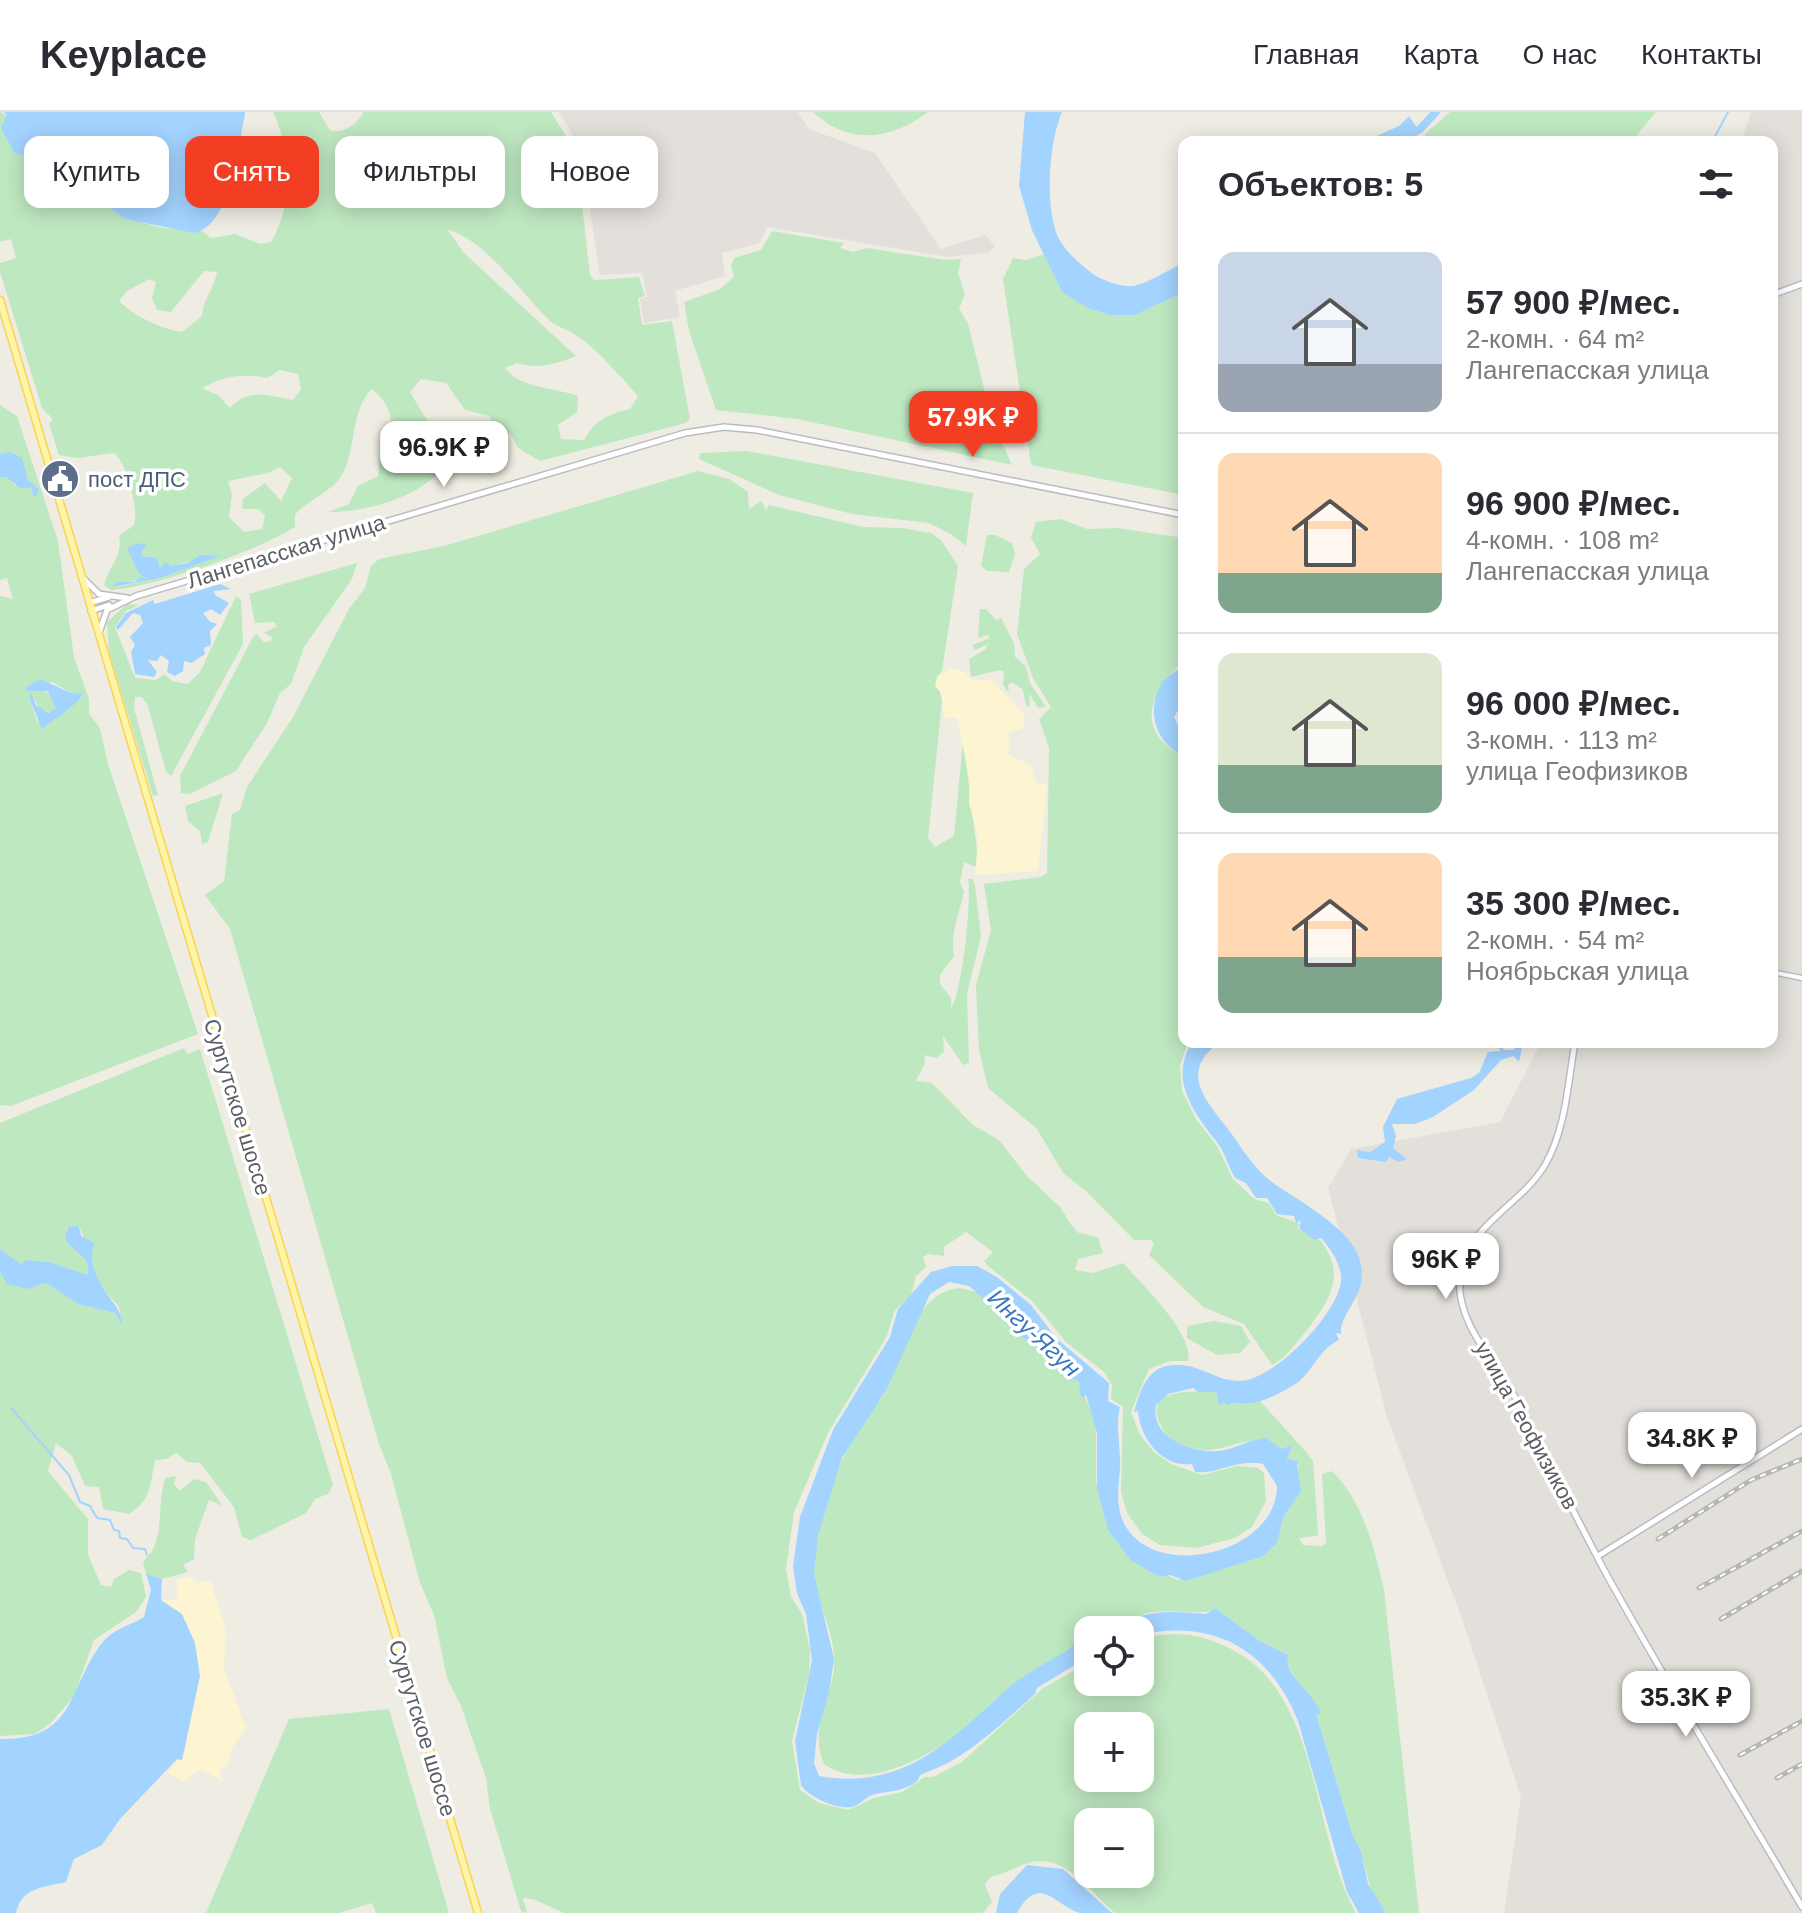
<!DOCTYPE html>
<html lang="ru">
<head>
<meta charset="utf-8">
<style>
  body { margin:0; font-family:Helvetica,sans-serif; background:#f7f7f7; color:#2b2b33; height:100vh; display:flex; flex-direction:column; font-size:30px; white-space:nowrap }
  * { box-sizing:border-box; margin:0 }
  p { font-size:26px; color:#7c7c81 }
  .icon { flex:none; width:44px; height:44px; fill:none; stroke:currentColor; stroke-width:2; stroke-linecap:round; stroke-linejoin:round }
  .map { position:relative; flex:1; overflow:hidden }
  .drawer { position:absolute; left:1178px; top:24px; width:600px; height:912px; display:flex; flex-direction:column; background:#fff; border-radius:16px; box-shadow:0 4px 20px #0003 }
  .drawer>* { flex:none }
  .guide { position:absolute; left:24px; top:24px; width:760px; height:72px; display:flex; gap:16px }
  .fabs { position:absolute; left:1074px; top:1504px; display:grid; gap:16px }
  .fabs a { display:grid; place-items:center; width:80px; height:80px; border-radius:16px; background:#fff; box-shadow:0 4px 20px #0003; font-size:40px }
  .price { position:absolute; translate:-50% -68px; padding:0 18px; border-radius:16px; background:#fff; color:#222; font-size:26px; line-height:52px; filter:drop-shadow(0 2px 4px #0008) }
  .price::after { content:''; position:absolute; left:50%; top:48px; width:24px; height:18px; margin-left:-12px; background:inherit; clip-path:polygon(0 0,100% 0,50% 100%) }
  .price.selected { background:#f43e24; color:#fff }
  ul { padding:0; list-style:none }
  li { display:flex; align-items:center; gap:24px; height:200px; padding:0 40px }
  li+li { border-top:2px solid #e1e1e2 }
  li span { display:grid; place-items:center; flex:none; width:224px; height:160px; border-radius:16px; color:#555 }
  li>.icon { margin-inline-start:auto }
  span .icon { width:96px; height:96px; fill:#fffc; stroke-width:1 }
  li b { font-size:34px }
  h2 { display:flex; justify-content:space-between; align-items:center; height:96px; padding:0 40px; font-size:34px }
  .tag { padding:0 28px; border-radius:16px; background:#fff; box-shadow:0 4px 20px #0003; font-size:28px; line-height:72px }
  .tag.selected { background:#f43e24; color:#fff }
  header { display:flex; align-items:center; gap:48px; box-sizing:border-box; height:112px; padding:0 40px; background:#fff; border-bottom:2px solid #e1e1e2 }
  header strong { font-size:38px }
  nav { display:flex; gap:44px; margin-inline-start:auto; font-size:28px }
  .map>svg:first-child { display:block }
  .industrial { fill:#e3e0db }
  .green { fill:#bee8c0; fill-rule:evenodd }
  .sand { fill:#fdf5d1 }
  .water { fill:#a3d3ff }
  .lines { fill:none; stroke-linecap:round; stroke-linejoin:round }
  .stream { stroke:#a3d3ff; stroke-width:2 }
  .river { stroke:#a3d3ff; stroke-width:8 }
  .street-casing { stroke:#bbbdc3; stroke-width:7 }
  .secondary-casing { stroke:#b9bcc3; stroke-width:8 }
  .primary-casing { stroke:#fbd351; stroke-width:9 }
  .street { stroke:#fff; stroke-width:4 }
  .secondary { stroke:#fff; stroke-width:5 }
  .primary { stroke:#fff5a8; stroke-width:6 }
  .rail-casing { stroke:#b5b6b6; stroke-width:5 }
  .rail { stroke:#fff; stroke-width:2; stroke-dasharray:6; stroke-linecap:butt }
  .labels { text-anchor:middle; stroke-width:7; stroke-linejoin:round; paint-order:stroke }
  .service-label { font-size:22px; fill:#4e5e75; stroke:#fff; text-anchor:start }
  .street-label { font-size:22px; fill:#5b5f65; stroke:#fff }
  .water-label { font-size:24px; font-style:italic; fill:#3b76c2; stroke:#fff }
</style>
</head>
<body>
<header>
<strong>Keyplace</strong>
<nav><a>Главная</a><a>Карта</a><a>О нас</a><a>Контакты</a></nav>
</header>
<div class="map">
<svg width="1802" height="1801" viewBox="0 0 1802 1801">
  <rect width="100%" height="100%" fill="#efede3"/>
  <path class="industrial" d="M559 0H798L809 17 875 41 941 137 985 123 995 134 988 141 949 145 767 115 760 131 722 141 725 164 675 179 680 205 644 211 640 187 647 185 642 161 600 163 580 36Z
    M1751 0H1802V1801H1504L1521 1685 1462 1507 1387 1305 1328 1076 1351 1037 1500 1010 1541 930H1772V30H1741Z"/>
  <path class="green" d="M0 0 7 3 3 17 14 41 25 44 60 74 82 76 125 106 162 116 202 119 211 126 235 122 260 132 271 130C294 91 292 41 273 0H319L330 18C346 22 356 12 364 0H551L576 40 590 163 594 168 639 165 645 184 638 186 642 213 672 209 690 307 686 311 540 349 518 336 510 321 495 326 487 351 477 353V338L493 317 490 304 465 298 446 271 421 267 410 280 431 315 419 333 421 343 434 351 436 363C410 388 364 400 328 400L349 392 358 374 378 364 381 329 391 330C393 305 391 293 372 277 349 299 357 342 340 366 328 382 307 388 295 403V415C260 438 153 476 111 478L104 473C109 454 123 445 119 424L134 413C139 397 127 351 114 341L78 346 59 343 49 312 53 307 42 296 0 160V151L16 146 11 127 0 130ZM372 31 388 32 398 42 394 63 379 74 362 72 356 59 360 42ZM448 118C485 127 522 182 549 208 557 215 567 217 576 223 599 239 619 263 638 284L630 297C608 302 595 308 584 328L561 327 558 313 577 300 578 284C556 276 518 276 505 256L517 251C537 258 557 252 576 244L463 140ZM204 159 217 160C214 177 203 187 202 204L182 220C161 217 134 204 119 189L127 179 149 167 156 170 152 186 157 198 171 200ZM280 258 298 262 301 277 293 288C268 284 249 275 230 296L218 283 202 276C222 264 244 261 267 266ZM280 355 292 366 281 389 265 371 243 387 242 397H258L265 403 262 417 244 420 229 405 232 383 228 369 268 361ZM136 434 142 444 157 446 160 456 218 444 160 466 115 475 119 471 147 468 128 436Z
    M813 0H928C891 28 849 34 813 0Z
    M1450 0H1656L1631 30H1422L1426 21Z
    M772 119 844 131 840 136 853 140 866 136 946 148 961 147 958 161 965 182 959 196 968 212 992 308 1012 353 797 307 716 298 689 219 684 190 720 177 734 165 731 154 734 146 761 138Z
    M1044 142 1062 180 1135 203 1184 180V383L1031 353 1003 167 1013 146 1026 148Z
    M0 293 17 304 58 429 74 545 89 587V602L100 616 108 652 198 922 11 994 0 993V484L13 487 7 466 0 468V365L6 364 15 373 31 376 33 384 39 377 28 368 19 343 0 342ZM52 570 71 581 82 582C72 596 58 599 47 613L37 609 29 586 31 582 41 599 52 600 56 596C55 580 45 577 31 578Z
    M747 339 973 381 966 434 951 422 929 411 852 402 779 383 699 347 700 341Z
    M698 359 729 367 748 380 749 397 761 389 766 398 769 393 863 415 902 416 931 421 941 428 958 454 942 559 937 565 942 589 928 726 935 735 954 724 963 629 978 745 976 755 964 750 960 770 964 780C959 803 950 820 954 844L940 863V872L951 886V896C962 882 972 787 968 767H973L975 774 981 824 967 882 969 951 963 953 943 924 944 940 936 946 924 943 925 951 916 969 932 971 973 1013 999 1028 1027 1064 1060 1095 1072 1114 1079 1121 1098 1125 1103 1141 1078 1147 1075 1158 1093 1161 1123 1151C1141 1171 1195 1223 1188 1249H1170L1149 1257 1131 1300 1140 1323 1154 1340 1171 1352 1202 1363 1237 1354 1258 1356 1264 1361 1266 1389 1252 1415 1235 1426 1196 1436 1160 1433 1142 1422 1127 1401 1121 1380 1123 1295 1111 1287 1112 1273 1104 1260 1067 1231 1032 1189 988 1154 984 1149 993 1140 966 1120 944 1135V1144L928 1142 923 1145 926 1155 916 1164 911 1184 895 1198 886 1226 829 1319 794 1400 786 1457 791 1485 802 1502 810 1537 809 1562 792 1629 800 1678 819 1691 848 1698 874 1686 902 1680 925 1665H933L962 1650 1043 1576 1088 1551V1570H1140V1527C1176 1518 1201 1521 1233 1538 1321 1584 1311 1721 1356 1801H1115C1091 1781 1063 1737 1025 1752 1012 1757 1004 1762 990 1765L985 1773 992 1790 983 1801H564L533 1787 523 1786 527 1801 521 1799 490 1697 486 1666 461 1594 447 1566 434 1503 420 1471 391 1362 379 1332 230 817 205 783 224 769 232 702 240 698 247 675 293 605 349 497 365 476 371 454 379 447 444 434ZM1088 1614H1140V1666H1088ZM1088 1710H1140V1762H1088Z
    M1061 407 1087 417 1117 416 1184 426V548C1151 580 1132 618 1184 645V930H1188L1180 954 1182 979 1196 1007 1217 1034 1233 1067 1254 1087 1269 1091 1276 1103 1300 1112 1297 1117 1321 1129C1347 1164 1329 1189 1307 1218 1295 1232 1288 1244 1272 1253L1244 1212 1203 1195 1149 1143 1154 1132 1151 1128H1134L1086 1079 1063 1061 1037 1017 988 976 979 938 976 873 991 818 984 772 1041 765 1047 761 1049 636 1039 607 1051 595 1033 566 1017 522 1024 457 1040 442 1031 426 1036 410Z
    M987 423H995L1012 431 1015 442 1009 460 987 459 981 454Z
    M357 451 352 467 304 535 291 572 280 581 267 611 236 659 190 682 181 681 180 664 252 527 256 522 264 530 271 529 272 525 264 521 277 514 274 510 255 511 249 482Z
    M236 484 241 488 243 532 171 664 166 660 148 594 142 585H135L134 596 158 683 153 684 109 540 107 510 127 492 139 493 126 499 115 515 133 561 136 566 156 568 164 562 172 569 188 572 200 560Z
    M980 497H986L996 508 1001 506 1014 531 1015 545 1026 554 1030 571 1046 595 1038 596 1029 581 1030 595 1026 593 1023 578 1012 570 1008 573 1009 581 1003 573 1004 560 1000 558 971 565 969 547 986 537 988 532 975 538 972 533 990 526 987 523 979 526 978 523Z
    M223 681 208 730 202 732 200 719 188 709 185 694Z
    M184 936 188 942 200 937 333 1373 328 1382 315 1387 306 1401 251 1428 242 1425 234 1395 200 1351 187 1350 176 1341 166 1347 155 1348C150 1372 152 1388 129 1402L103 1397 99 1375 85 1374 72 1344 56 1331 48 1359 88 1407V1442L101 1473 111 1475 114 1467 129 1458 141 1461 146 1485 136 1500 94 1528 74 1584 51 1611 35 1622 0 1624V1160C10 1177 29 1179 46 1171L78 1192 115 1201 121 1211 119 1195 96 1169 91 1141 79 1114 66 1118 87 1150 88 1163 49 1150 27 1148 22 1154 0 1137V1011Z
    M960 1176 977 1180 1007 1207 1010 1217 1055 1249 1063 1262 1079 1270 1096 1312V1369L1108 1418 1130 1448 1178 1468 1253 1447 1291 1395 1299 1349 1287 1348 1291 1334 1282 1337 1266 1327C1226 1328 1215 1351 1169 1327 1134 1278 1180 1278 1216 1280L1217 1285 1229 1292 1260 1289 1307 1341 1313 1349 1318 1419 1317 1424 1299 1426 1303 1433 1322 1434 1326 1430 1322 1362 1332 1359C1363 1389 1375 1438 1384 1478L1419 1801H1386L1371 1779 1361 1739 1353 1724 1316 1602H1320C1313 1581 1286 1566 1288 1543L1260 1529 1215 1496C1207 1507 1158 1491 1135 1506L1128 1504 1113 1513 1088 1518V1526C1075 1528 1073 1535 1063 1541 1043 1555 1022 1567 1002 1582 987 1592 979 1608 965 1618 930 1643 866 1682 824 1652 808 1615 833 1588 834 1552 836 1517 812 1486 814 1451 817 1403 837 1354 860 1313 867 1301 879 1292 886 1279 904 1246 913 1179 960 1176Z
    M1214 1209 1241 1214 1250 1230 1240 1241 1217 1243 1187 1226V1214Z
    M176 1364 174 1372 180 1379 194 1367 206 1370 223 1394 209 1388 195 1427 194 1447 183 1453 188 1460 162 1467 146 1462 143 1451C146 1445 152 1441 154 1435 163 1413 158 1389 165 1366Z
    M389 1597 449 1801H376L372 1791 339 1801H206L289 1607Z"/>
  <path class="sand" d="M950 556 965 560 972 569 991 568 1025 602 1023 616 1008 621 1010 636 1007 642 1030 653 1036 670 1047 673 1038 759 975 763 978 727 969 690 970 669 957 606H945L941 581 935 574 937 565Z
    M189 1464 197 1471 210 1468 226 1517 224 1557 246 1616 233 1634 227 1655 219 1657 223 1669 201 1657 183 1670 168 1660 186 1638 191 1593 200 1564 187 1511 161 1488H177V1468Z"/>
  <path class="water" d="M4 0H245V3C237 36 232 111 195 121L125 107 82 76 60 74 42 58 28 52 25 44 14 41 1 16 7 3Z
    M1025 0H1062C1049 29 1044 98 1059 127 1068 142 1080 152 1093 162 1102 168 1123 176 1134 174 1150 170 1168 158 1184 151V180L1135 203H1111L1088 196 1062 180 1032 118 1019 74Z
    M1409 4 1420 20 1411 30H1363L1399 14Z
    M11 340 22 346 28 368 39 377 37 384H33L31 376H20L6 365H0V342Z
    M139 431 147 433 141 440 142 444 157 446 160 456 166 450 170 454 188 451 200 443 220 444 160 466 112 475 117 470H135L140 465 147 467 138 460 127 436Z
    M220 472 231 477 214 479 215 483 229 491 220 503 211 497 203 501 210 510 217 512 210 519 211 533 204 536 205 542 191 551 184 549 183 559 175 564 167 560 169 549 161 543 157 549 148 548 157 560 154 565 135 562 131 540 135 533 130 525 143 511 140 503 133 501 118 518 116 515 126 501 153 488 155 492Z
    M1184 553V589L1174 605 1184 625V644C1157 633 1146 601 1160 574 1165 565 1176 559 1184 553Z
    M40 567 71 581 83 582C76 594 54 607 42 617L29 586 31 581 36 593 48 601 56 596 48 579H27L25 576Z
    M1192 930H1220C1179 959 1204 987 1228 1017 1242 1036 1255 1059 1276 1073 1298 1088 1347 1115 1358 1143 1373 1182 1339 1198 1341 1222L1336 1221 1339 1228C1319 1237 1313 1259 1297 1271 1287 1278 1262 1291 1250 1291 1242 1292 1235 1290 1226 1293L1225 1290 1219 1293 1216 1280H1198L1193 1276 1168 1282 1156 1293C1150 1326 1192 1341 1218 1339 1233 1338 1245 1329 1260 1327L1266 1326 1282 1337 1292 1333 1287 1347 1299 1349 1297 1353 1301 1379 1283 1406 1277 1431 1263 1444 1186 1469 1170 1463 1160 1465 1130 1448 1108 1418 1097 1376V1321L1086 1283 1081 1286 1079 1270 1063 1262 1055 1249 1010 1217 1007 1207 969 1174 949 1170 930 1182 887 1277 842 1346 818 1423 814 1462 834 1547 829 1581 817 1622 814 1651 819 1664C899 1678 945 1634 996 1587 1015 1568 1040 1554 1063 1541 1073 1535 1075 1528 1088 1526V1545L1037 1576 1035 1582C1001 1612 965 1648 924 1661 917 1664 921 1666 916 1670 903 1679 890 1679 876 1682 868 1683 861 1691 855 1694 841 1700 808 1685 801 1673L795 1629 812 1548 806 1502 797 1481 793 1454 800 1405 833 1318 890 1225 898 1197 931 1160 952 1154H977L997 1165 1031 1193 1056 1226 1109 1271 1108 1289 1120 1295C1115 1314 1121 1335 1120 1355 1119 1373 1115 1391 1123 1409 1150 1471 1277 1443 1277 1374L1263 1352C1238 1346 1217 1363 1195 1360L1192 1352C1163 1356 1140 1327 1138 1299L1134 1300C1139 1283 1145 1261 1163 1255 1197 1244 1219 1277 1251 1267 1282 1257 1336 1203 1341 1170 1343 1155 1331 1137 1321 1126L1315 1128 1299 1117 1301 1109 1296 1111 1294 1104 1277 1102 1267 1086H1256L1246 1071 1235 1066C1229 1056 1225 1041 1219 1033 1195 1002 1168 969 1192 930Z
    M1512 930 1522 935 1519 950 1513 944 1501 948 1474 978 1433 1005 1415 1012H1392L1396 1024 1393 1036 1407 1047 1399 1050 1389 1045 1386 1050 1358 1046 1357 1038 1370 1040 1385 1030 1383 1015 1397 987 1471 966 1479 961 1488 940 1500 939 1498 931 1504 938H1515Z
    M79 1114 81 1124 94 1131C83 1172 126 1192 121 1212L115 1201 78 1192 46 1171 28 1177 7 1172 0 1160V1137L22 1153 26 1148 49 1150 88 1163 87 1150C79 1137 58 1132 69 1115Z
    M146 1462 162 1467 161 1488 182 1502 195 1531 200 1564 182 1648 177 1647 120 1707 102 1733 74 1747 66 1770C43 1775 21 1776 16 1801H0V1627C77 1628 66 1578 102 1531 113 1517 129 1514 144 1505L151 1478Z
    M1215 1496 1260 1529 1288 1543C1284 1566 1314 1579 1321 1602H1316L1353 1724 1361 1739 1368 1772 1386 1801H1359L1347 1780 1298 1609C1270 1539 1215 1506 1140 1523V1518H1098C1144 1501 1157 1497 1206 1502Z
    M1027 1753 1063 1757 1112 1801C1102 1801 1089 1801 1080 1801 1056 1795 1040 1760 1017 1801H996L1000 1782Z"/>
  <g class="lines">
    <path class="stream" d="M1712 30 1728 0
      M11 1296 69 1363 80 1390 90 1394 97 1406 110 1408 114 1418 119 1419 120 1426 127 1427 133 1436 145 1437 147 1443"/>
    <path class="river" d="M1397 30 1420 17 1436 0"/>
    <g class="street-casing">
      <path id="street" d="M1772 860 1802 866"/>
    </g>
    <g class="secondary-casing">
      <path id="secondary" d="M1772 183 1802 172
        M84 467 99 482 127 486
        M89 491 109 485
        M91 499 109 493
        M100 518 107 498 136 484 685 321 724 315 757 318 1184 403
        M1575 930C1568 970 1566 1017 1545 1053 1519 1096 1467 1111 1460 1166 1455 1211 1498 1252 1517 1289 1546 1345 1574 1401 1603 1456 1666 1571 1736 1682 1802 1795
        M1598 1444 1802 1317"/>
    </g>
    <g class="primary-casing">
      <path id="primary" d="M0 188 478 1801"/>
    </g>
    <use href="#street" class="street"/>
    <use href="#secondary" class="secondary"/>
    <use href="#primary" class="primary"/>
    <g class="rail-casing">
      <path id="rail" d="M1658 1427 1751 1368 1802 1347
        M1699 1476 1802 1419
        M1721 1507 1802 1459
        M1740 1643 1802 1609
        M1777 1666 1802 1652"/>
    </g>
    <use href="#rail" class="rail"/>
  </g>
  <defs>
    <g id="civic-disc" transform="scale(2)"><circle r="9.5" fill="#5c6f8a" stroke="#fff"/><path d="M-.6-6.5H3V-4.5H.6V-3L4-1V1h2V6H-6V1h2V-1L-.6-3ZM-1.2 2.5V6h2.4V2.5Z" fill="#fff"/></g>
  </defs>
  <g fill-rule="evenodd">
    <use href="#civic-disc" x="60" y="367"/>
  </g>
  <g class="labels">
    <g class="service-label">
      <text x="88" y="375">пост ДПС</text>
    </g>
    <g class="street-label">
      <text transform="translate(286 439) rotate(-17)" y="8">Лангепасская улица</text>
      <text transform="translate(238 995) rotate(73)" y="8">Сургутское шоссе</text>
      <text transform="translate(1527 1313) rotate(61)" y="8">улица Геофизиков</text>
      <text transform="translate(423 1616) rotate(73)" y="8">Сургутское шоссе</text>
    </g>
    <g class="water-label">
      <text transform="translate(1034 1221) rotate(43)" y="8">Ингу-Ягун</text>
    </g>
  </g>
</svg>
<div class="fabs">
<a><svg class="icon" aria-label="locate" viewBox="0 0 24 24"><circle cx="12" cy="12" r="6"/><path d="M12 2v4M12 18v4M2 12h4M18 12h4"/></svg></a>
<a>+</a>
<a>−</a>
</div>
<b class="price selected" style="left:973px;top:347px">57.9K ₽</b>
<b class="price" style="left:444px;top:377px">96.9K ₽</b>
<b class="price" style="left:1446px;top:1189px">96K ₽</b>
<b class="price" style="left:1692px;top:1368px">34.8K ₽</b>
<b class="price" style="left:1686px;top:1627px">35.3K ₽</b>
<div class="guide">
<a class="tag">Купить</a>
<a class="tag selected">Снять</a>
<a class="tag">Фильтры</a>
<a class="tag">Новое</a>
</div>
<section class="drawer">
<h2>Объектов: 5<svg class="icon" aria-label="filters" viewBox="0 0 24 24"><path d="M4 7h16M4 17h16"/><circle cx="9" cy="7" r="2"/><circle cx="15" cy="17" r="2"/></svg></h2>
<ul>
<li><span style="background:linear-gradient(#c9d6e8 70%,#9aa5b1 0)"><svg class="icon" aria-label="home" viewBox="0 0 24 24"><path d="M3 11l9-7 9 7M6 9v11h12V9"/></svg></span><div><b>57 900 ₽/мес.</b><p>2-комн. · 64 m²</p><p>Лангепасская улица</p></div></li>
<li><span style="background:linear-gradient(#ffd9b3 75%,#7fa58c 0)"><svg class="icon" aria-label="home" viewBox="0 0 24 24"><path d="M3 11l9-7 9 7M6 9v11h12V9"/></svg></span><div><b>96 900 ₽/мес.</b><p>4-комн. · 108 m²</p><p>Лангепасская улица</p></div></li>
<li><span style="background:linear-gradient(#dfe7d0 70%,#7fa58c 0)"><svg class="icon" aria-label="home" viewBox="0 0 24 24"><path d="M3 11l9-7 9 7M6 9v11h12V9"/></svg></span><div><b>96 000 ₽/мес.</b><p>3-комн. · 113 m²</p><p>улица Геофизиков</p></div></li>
<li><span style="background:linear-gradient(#ffd9b3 65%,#7fa58c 0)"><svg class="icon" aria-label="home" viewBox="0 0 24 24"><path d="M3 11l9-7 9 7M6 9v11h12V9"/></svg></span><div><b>35 300 ₽/мес.</b><p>2-комн. · 54 m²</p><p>Ноябрьская улица</p></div></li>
</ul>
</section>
</div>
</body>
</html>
